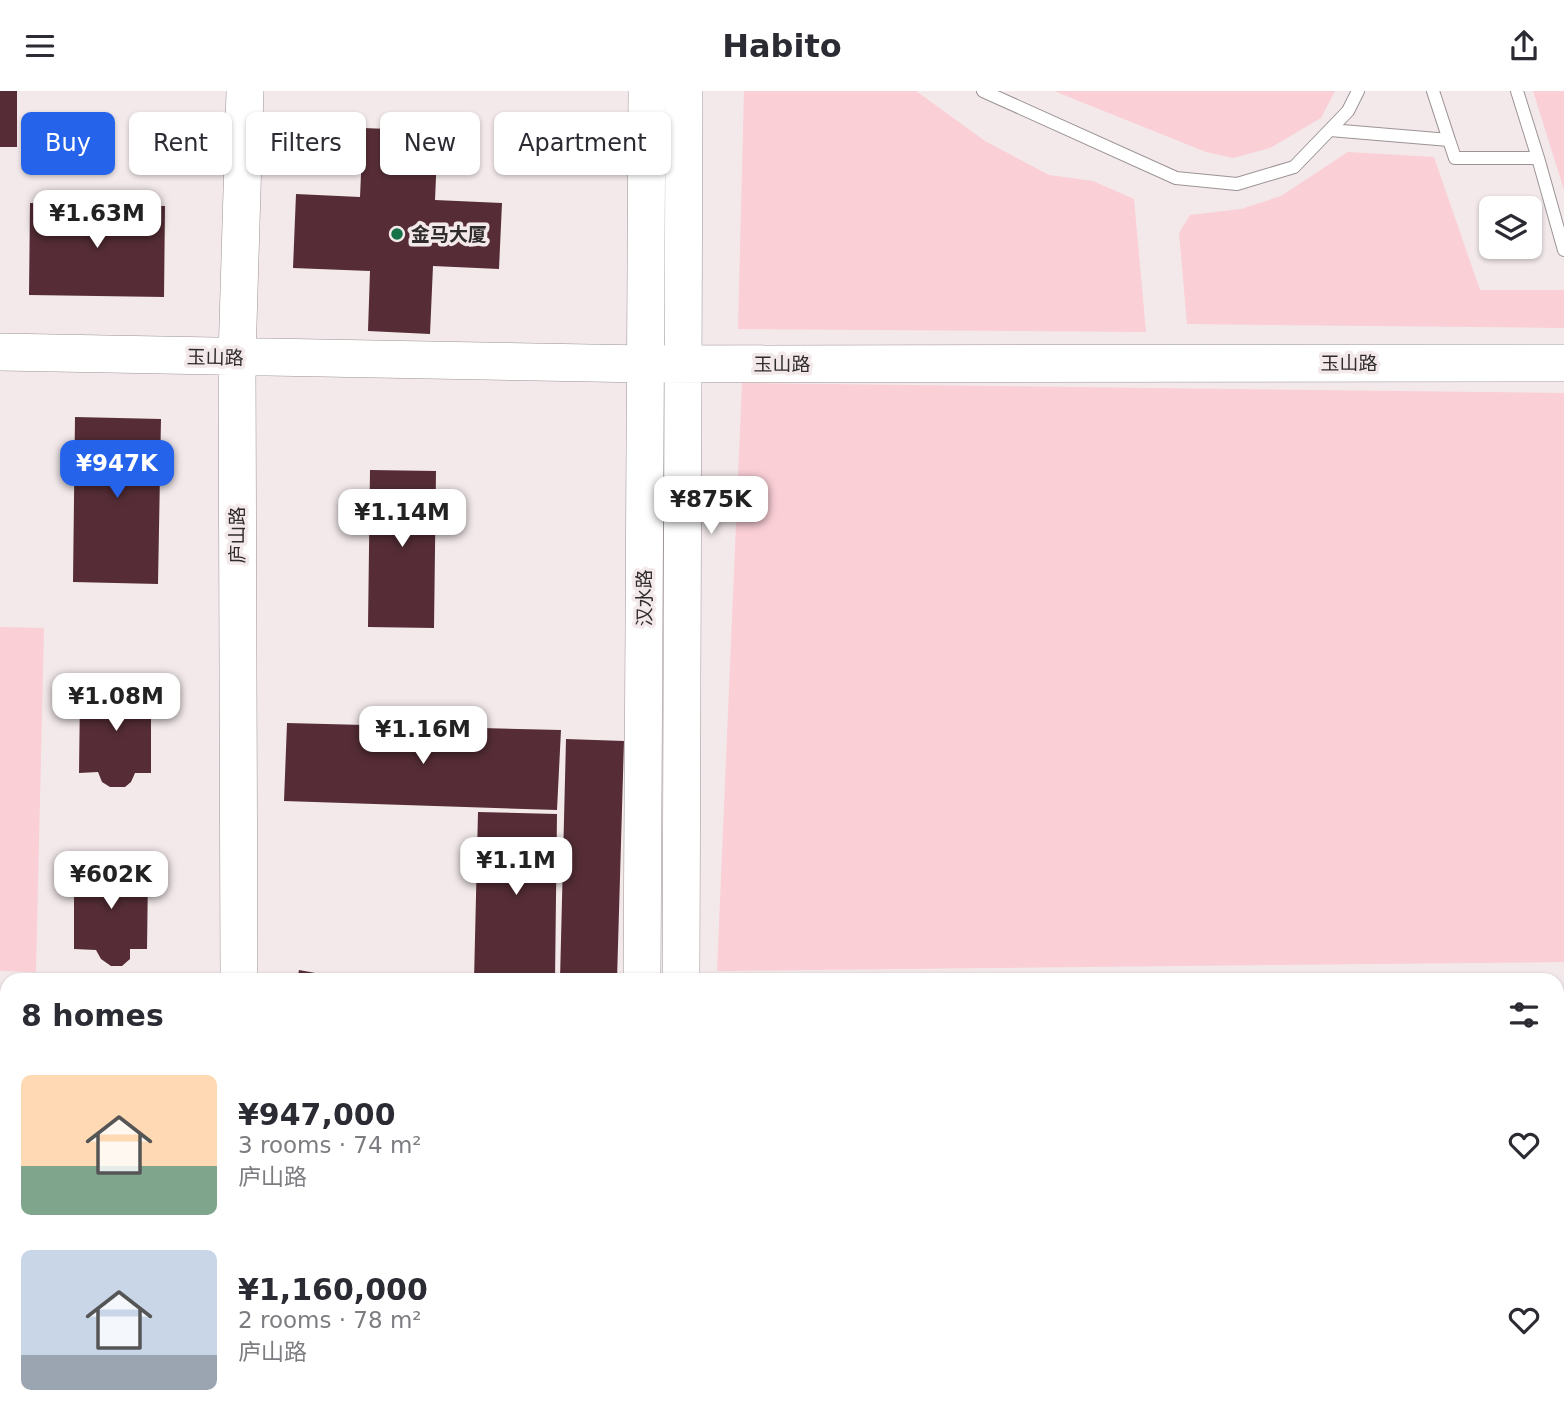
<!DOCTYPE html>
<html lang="en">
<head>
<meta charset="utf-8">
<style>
  body { margin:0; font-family:"DejaVu Sans","Noto Sans SC",sans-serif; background:#f7f7f7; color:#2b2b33; height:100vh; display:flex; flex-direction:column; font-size:26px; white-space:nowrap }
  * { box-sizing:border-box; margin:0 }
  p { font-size:23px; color:#7c7c81 }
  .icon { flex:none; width:38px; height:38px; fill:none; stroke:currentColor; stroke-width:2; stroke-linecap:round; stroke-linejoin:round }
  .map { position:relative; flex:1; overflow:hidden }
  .details { position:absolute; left:0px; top:882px; width:1564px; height:448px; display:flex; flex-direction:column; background:#fff; border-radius:21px 21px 0 0; box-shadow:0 2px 5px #0004 }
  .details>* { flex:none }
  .top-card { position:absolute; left:21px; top:21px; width:700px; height:63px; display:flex; gap:14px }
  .fabs { position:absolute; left:1479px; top:105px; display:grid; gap:14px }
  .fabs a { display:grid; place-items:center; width:63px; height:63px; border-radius:10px; background:#fff; box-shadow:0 2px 5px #0004; font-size:35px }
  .price { position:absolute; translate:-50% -60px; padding:0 16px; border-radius:14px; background:#fff; color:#222; font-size:23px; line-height:46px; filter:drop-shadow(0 2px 4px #0008) }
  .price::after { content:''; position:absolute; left:50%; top:42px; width:21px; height:16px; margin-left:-10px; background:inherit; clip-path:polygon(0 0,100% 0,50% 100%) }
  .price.current { background:#2563eb; color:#fff }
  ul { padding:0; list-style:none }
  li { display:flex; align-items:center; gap:21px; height:175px; padding:0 21px }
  li span { display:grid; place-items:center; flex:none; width:196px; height:140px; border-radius:10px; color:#555 }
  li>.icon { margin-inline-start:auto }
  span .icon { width:84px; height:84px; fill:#fffc; stroke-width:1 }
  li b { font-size:30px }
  h2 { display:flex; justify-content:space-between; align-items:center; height:84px; padding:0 21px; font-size:30px }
  .tag { padding:0 24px; border-radius:10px; background:#fff; box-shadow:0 2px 5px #0004; font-size:24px; line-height:63px }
  .tag.current { background:#2563eb; color:#fff }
  header { display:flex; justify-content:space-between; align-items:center; height:91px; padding:0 21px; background:#fff; font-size:32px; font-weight:600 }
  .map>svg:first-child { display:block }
  .green { fill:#facfd6 }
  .building { fill:#562d36 }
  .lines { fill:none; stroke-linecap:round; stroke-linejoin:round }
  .lane-casing { stroke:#9c9394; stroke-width:14 }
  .secondary-casing { stroke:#9c9394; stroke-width:38 }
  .lane { stroke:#fff; stroke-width:12 }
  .secondary { stroke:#fff; stroke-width:37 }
  .poi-dot { fill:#157247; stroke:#f3e9ea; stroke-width:2.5 }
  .labels { text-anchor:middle; stroke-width:7; stroke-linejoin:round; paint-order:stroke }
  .poi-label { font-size:19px; font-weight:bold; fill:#302c2d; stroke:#f3e9ea; text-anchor:start }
  .street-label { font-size:19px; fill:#302c2d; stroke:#f3e9ea }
</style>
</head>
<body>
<header><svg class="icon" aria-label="menu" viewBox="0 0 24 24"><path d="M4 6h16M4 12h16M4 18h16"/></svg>Habito<svg class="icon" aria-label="share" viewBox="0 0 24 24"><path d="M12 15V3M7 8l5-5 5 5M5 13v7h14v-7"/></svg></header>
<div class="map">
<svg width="1564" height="1330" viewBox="0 0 1564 1330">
  <rect width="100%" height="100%" fill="#f3e9ea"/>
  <path class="green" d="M744 0H916L985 50 1049 84 1093 90 1134 108 1146 241 738 238Z
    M1054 0H1335L1321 27 1270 57 1233 67 1206 61Z
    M1533 0H1564V99Z
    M1348 61 1434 66 1480 199H1564V237L1187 233 1179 142 1190 124 1241 118 1281 105Z
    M742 292 1564 302V871L717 880Z
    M0 536 44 537 36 881 0 880Z"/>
  <path class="building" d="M0 0H17V56H0Z
    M363 37 438 40 435 109 502 112 499 178 433 175 430 243 368 240 370 180 293 177 296 103 360 106Z
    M30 112 165 115 164 206 29 204Z
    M75 326 161 328 158 493 73 491Z
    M370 379 436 380 434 537 368 536Z
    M120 584 132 591 137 603 151 604V682H135L131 691 125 696H110L102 691 98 681 79 682 80 605H101L103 591Z
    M287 632 561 639 557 719 284 710Z
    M566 648 624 650 617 889H560Z
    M478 721 557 723 555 889H474Z
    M109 763 122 765 130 782H148L147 858H130V868L122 875H111L101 868 96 859 74 858V782L93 783 99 771Z
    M299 879 348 888V889H297Z
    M0 930 4 931 7 939V1026L4 1032 0 1034Z
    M52 1323H120L121 1330H53Z
    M199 1323H268L273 1330H185Z
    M303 1323H377L382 1330H293Z"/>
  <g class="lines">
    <g class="lane-casing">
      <path id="lane" d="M983 0 1176 87 1237 93 1294 76 1348 20 1358 0
        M1517 0 1538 67
        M1330 39 1449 49 1433 0
        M1449 49 1455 67H1538L1564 159"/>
    </g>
    <g class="secondary-casing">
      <path id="secondary" d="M0 261 646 273 1564 272
        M239 889 237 267 245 0
        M642 889 647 0
        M681 889 684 0
        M0 1110H7
        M639 1330V1323
        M679 1330V1323"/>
    </g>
    <use href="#lane" class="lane"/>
    <use href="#secondary" class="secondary"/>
  </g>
  <circle class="poi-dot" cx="397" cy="143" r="7"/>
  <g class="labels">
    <g class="poi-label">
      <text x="411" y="150">金马大厦</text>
    </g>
    <g class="street-label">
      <text transform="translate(215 266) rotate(1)" y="7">玉山路</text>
      <text x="1349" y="279">玉山路</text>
      <text x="782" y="280">玉山路</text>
      <text transform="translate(237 444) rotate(-90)" y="7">庐山路</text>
      <text transform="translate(644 507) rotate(-90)" y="7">汉水路</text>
    </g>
  </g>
</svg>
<div class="fabs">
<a><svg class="icon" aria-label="layers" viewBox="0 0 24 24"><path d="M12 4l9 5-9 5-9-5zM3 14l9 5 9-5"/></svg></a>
</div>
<b class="price" style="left:97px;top:159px">¥1.63M</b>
<b class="price current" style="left:117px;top:409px">¥947K</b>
<b class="price" style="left:711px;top:445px">¥875K</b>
<b class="price" style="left:402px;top:458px">¥1.14M</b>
<b class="price" style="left:116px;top:642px">¥1.08M</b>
<b class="price" style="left:423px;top:675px">¥1.16M</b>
<b class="price" style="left:516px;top:806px">¥1.1M</b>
<b class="price" style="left:111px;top:820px">¥602K</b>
<div class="top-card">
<a class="tag current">Buy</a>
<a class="tag">Rent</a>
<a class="tag">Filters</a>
<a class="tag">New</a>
<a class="tag">Apartment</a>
</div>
<section class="details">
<h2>8 homes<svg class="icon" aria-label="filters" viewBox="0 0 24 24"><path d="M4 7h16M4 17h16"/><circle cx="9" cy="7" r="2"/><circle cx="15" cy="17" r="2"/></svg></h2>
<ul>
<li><span style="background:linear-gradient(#ffd9b3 65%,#7fa58c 0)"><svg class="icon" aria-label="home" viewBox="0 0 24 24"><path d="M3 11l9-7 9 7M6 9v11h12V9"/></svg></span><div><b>¥947,000</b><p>3 rooms · 74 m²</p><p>庐山路</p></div><svg class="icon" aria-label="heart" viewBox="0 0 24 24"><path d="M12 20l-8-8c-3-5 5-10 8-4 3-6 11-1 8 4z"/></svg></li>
<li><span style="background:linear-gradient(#c9d6e8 75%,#9aa5b1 0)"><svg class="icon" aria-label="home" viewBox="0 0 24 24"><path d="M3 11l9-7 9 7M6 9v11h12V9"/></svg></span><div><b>¥1,160,000</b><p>2 rooms · 78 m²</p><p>庐山路</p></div><svg class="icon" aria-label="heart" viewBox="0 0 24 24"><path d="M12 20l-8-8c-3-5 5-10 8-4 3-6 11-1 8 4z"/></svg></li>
</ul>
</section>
</div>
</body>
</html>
